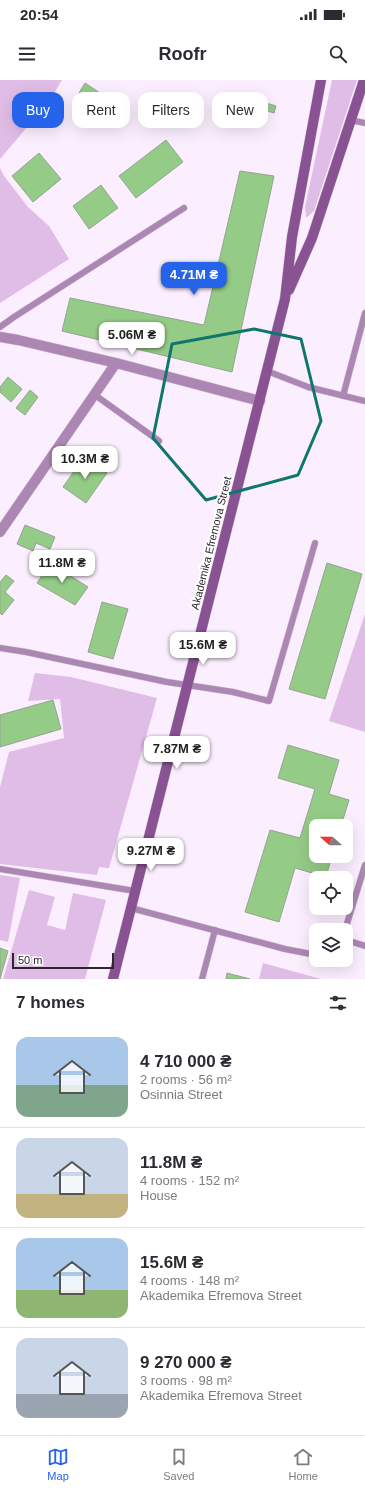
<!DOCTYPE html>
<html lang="en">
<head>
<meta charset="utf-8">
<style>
  body { margin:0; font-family:Helvetica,sans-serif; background:#f2f2f3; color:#2b2b33; height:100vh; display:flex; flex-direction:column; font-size:15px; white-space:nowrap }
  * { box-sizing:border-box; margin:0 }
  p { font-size:13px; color:#7c7c81 }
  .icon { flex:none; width:22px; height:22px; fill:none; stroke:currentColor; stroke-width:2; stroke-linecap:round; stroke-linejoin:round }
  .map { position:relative; height:899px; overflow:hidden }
  .panel { display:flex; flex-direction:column; background:#fff; flex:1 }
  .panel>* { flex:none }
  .hud { position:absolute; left:12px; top:12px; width:341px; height:36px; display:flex; gap:8px }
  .needle { width:26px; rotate:290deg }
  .buttons { position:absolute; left:309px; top:739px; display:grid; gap:8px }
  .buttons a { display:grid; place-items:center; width:44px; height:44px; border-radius:8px; background:#fff; box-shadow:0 4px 16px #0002; font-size:20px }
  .scale { position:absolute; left:12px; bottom:10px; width:102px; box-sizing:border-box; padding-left:4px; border:2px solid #2c262d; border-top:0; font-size:11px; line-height:14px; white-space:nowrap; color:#2c262d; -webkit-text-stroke:3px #fff; paint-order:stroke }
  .price { position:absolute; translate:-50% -34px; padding:0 9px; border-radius:8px; background:#fff; color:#222; font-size:13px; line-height:26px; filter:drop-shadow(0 1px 2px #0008) }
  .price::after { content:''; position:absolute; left:50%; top:24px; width:12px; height:9px; margin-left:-6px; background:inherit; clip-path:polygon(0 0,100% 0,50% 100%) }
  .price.current { background:#2563eb; color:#fff }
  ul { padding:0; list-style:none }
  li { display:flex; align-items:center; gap:12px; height:100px; padding:0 16px }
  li+li { border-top:1px solid #e1e1e2 }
  li span { display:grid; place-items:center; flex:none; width:112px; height:80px; border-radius:12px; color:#555 }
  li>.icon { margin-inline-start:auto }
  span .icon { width:48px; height:48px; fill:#fffc; stroke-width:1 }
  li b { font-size:17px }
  h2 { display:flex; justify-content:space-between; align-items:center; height:48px; padding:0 16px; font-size:17px }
  .chip { padding:0 14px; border-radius:12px; background:#fff; box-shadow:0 4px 16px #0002; font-size:14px; line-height:36px }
  .chip.current { background:#2563eb; color:#fff }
  .status { display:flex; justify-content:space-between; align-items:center; height:28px; padding:0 20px; background:#fff; direction:ltr }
  .status svg { height:11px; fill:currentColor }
  header { display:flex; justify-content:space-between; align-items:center; height:52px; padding:0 16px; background:#fff; font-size:18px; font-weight:700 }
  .tab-bar { display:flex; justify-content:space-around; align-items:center; height:56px; border-top:1px solid #e1e1e2; background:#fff; font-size:11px; color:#7c7c81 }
  .tab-bar a { display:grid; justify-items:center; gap:2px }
  .tab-bar .current { color:#2563eb }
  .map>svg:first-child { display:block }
  .green { fill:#e0bde7 }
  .building { fill:#94cb86; stroke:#95a492 }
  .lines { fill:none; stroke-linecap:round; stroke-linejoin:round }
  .lane-casing { stroke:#d6cad8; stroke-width:7 }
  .street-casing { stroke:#d6cad8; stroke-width:11 }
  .secondary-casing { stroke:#d6cad8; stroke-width:11 }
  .lane { stroke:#ad87b3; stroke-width:6 }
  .street { stroke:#ad87b3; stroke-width:10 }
  .secondary { stroke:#885293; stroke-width:10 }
  .marked { fill:none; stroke:#0f766e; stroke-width:3; stroke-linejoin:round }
  .labels { text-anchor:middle; stroke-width:4; stroke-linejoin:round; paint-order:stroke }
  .street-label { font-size:11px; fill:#2c262d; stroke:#fff }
</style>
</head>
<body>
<div class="status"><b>20:54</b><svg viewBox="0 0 49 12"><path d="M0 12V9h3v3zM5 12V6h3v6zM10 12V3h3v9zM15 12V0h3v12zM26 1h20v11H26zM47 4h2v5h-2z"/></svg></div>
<header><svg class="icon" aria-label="menu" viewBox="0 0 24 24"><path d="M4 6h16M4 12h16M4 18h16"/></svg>Roofr<svg class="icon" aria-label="search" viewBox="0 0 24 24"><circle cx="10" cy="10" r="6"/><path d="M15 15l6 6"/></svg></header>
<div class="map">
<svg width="365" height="899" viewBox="0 0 365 899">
  <rect width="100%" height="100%" fill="#fbeefe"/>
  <path class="green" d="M0 0H62L50 20 0 79Z
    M332 0H357L314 131 306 138 305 127Z
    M0 88 4 96 28 127 49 146 69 179 0 223Z
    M365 534V652L329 641Z
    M35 593 71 597 157 618 109 788 99 787 97 795 0 784V707L9 672 64 658 60 619 28 621Z
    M0 795 20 798 8 862 0 860Z
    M29 810 55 817 47 845 65 850 73 813 106 820 85 899H3Z
    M263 883 321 899H259Z"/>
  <path class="building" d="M85 3 100 13 93 23 79 13Z
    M263 22 276 26 274 33 261 29Z
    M166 60 183 82 136 118 119 96Z
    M39 73 61 99 33 122 12 96Z
    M240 91 274 96 232 292 62 251 70 218 204 245Z
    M101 105 118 128 89 149 73 126Z
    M8 297 22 309 11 322 0 312V307Z
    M30 310 38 317 25 335 16 328Z
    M84 377 107 393 86 423 63 407Z
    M25 445 55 457 50 469 36 463 33 471 17 464Z
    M50 483 88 507 75 525 37 503Z
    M327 483 362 494 325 619 289 609Z
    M6 495 14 501 5 512 14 520 2 535 0 533V502Z
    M102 522 128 529 113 579 88 572Z
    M53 620 61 649 0 667V635Z
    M288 665 339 680 329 714 349 720 341 746H316V776H332L326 797 295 788 279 842 245 832 270 750 300 758 315 709 278 698Z
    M0 868 8 871 0 899Z
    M227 893 250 899H226Z"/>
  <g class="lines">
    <g class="lane-casing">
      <path id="lane" d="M350 40 365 43
        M0 247 14 237 184 128
        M267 291 308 307 365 321
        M95 315 159 361
        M343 316 365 233
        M0 568 26 572 167 602 233 612 269 621 315 463
        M0 789 135 811
        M131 828 285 869 316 875
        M345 850 365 785
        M346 860 365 866
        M202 899 215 850"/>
    </g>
    <g class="street-casing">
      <path id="street" d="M0 257 18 260 116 283 260 321
        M0 452 116 283"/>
    </g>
    <g class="secondary-casing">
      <path id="secondary" d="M289 210 312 158 364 0
        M113 899 285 219 292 157 321 0"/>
    </g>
    <use href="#lane" class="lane"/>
    <use href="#street" class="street"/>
    <use href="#secondary" class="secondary"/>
  </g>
  <path class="marked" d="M254 249 301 259 321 341 298 395 206 420 153 358 172 264Z"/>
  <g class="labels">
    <g class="street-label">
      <text transform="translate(211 463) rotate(-76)" y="4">Akademika Efremova Street</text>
    </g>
  </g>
</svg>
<div class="buttons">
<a><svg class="needle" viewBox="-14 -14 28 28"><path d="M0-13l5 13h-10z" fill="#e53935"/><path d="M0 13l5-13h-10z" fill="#7c7c81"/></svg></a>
<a><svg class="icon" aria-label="locate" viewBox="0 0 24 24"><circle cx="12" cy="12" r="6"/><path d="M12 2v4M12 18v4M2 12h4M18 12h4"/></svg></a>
<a><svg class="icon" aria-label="layers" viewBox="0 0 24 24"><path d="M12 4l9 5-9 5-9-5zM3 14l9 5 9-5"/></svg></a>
</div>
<div class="scale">50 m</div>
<b class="price current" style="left:194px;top:216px">4.71M ₴</b>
<b class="price" style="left:132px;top:276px">5.06M ₴</b>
<b class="price" style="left:85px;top:400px">10.3M ₴</b>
<b class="price" style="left:62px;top:504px">11.8M ₴</b>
<b class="price" style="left:203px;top:586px">15.6M ₴</b>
<b class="price" style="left:177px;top:690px">7.87M ₴</b>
<b class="price" style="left:151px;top:792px">9.27M ₴</b>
<div class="hud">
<a class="chip current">Buy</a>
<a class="chip">Rent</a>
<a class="chip">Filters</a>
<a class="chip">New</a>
</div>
</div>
<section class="panel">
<h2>7 homes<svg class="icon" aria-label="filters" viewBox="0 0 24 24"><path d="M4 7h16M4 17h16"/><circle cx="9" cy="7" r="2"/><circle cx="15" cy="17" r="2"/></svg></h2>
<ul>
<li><span style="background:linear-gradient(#a9c7e8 60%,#7fa58c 0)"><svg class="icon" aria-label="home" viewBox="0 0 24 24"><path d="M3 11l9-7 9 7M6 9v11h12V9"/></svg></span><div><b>4 710 000 ₴</b><p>2 rooms · 56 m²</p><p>Osinnia Street</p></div></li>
<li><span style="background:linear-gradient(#c9d6e8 70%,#c2b280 0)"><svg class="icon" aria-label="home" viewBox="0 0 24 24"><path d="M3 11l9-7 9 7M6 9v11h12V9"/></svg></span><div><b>11.8M ₴</b><p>4 rooms · 152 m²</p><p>House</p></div></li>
<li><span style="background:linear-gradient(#a9c7e8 65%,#8fb573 0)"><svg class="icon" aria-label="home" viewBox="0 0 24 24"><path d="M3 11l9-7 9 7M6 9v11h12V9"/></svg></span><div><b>15.6M ₴</b><p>4 rooms · 148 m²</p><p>Akademika Efremova Street</p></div></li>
<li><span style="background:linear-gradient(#c9d6e8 70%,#9aa5b1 0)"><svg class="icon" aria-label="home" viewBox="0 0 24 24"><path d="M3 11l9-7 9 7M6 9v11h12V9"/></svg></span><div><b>9 270 000 ₴</b><p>3 rooms · 98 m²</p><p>Akademika Efremova Street</p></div></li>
</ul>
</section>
<nav class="tab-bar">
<a class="current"><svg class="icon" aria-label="map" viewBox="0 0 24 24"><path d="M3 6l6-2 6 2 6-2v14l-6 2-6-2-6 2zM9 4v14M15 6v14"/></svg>Map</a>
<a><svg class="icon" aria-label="saved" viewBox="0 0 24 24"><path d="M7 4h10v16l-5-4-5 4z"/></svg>Saved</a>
<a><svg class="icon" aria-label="home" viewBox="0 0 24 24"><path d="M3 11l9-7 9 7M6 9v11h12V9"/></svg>Home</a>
</nav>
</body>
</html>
